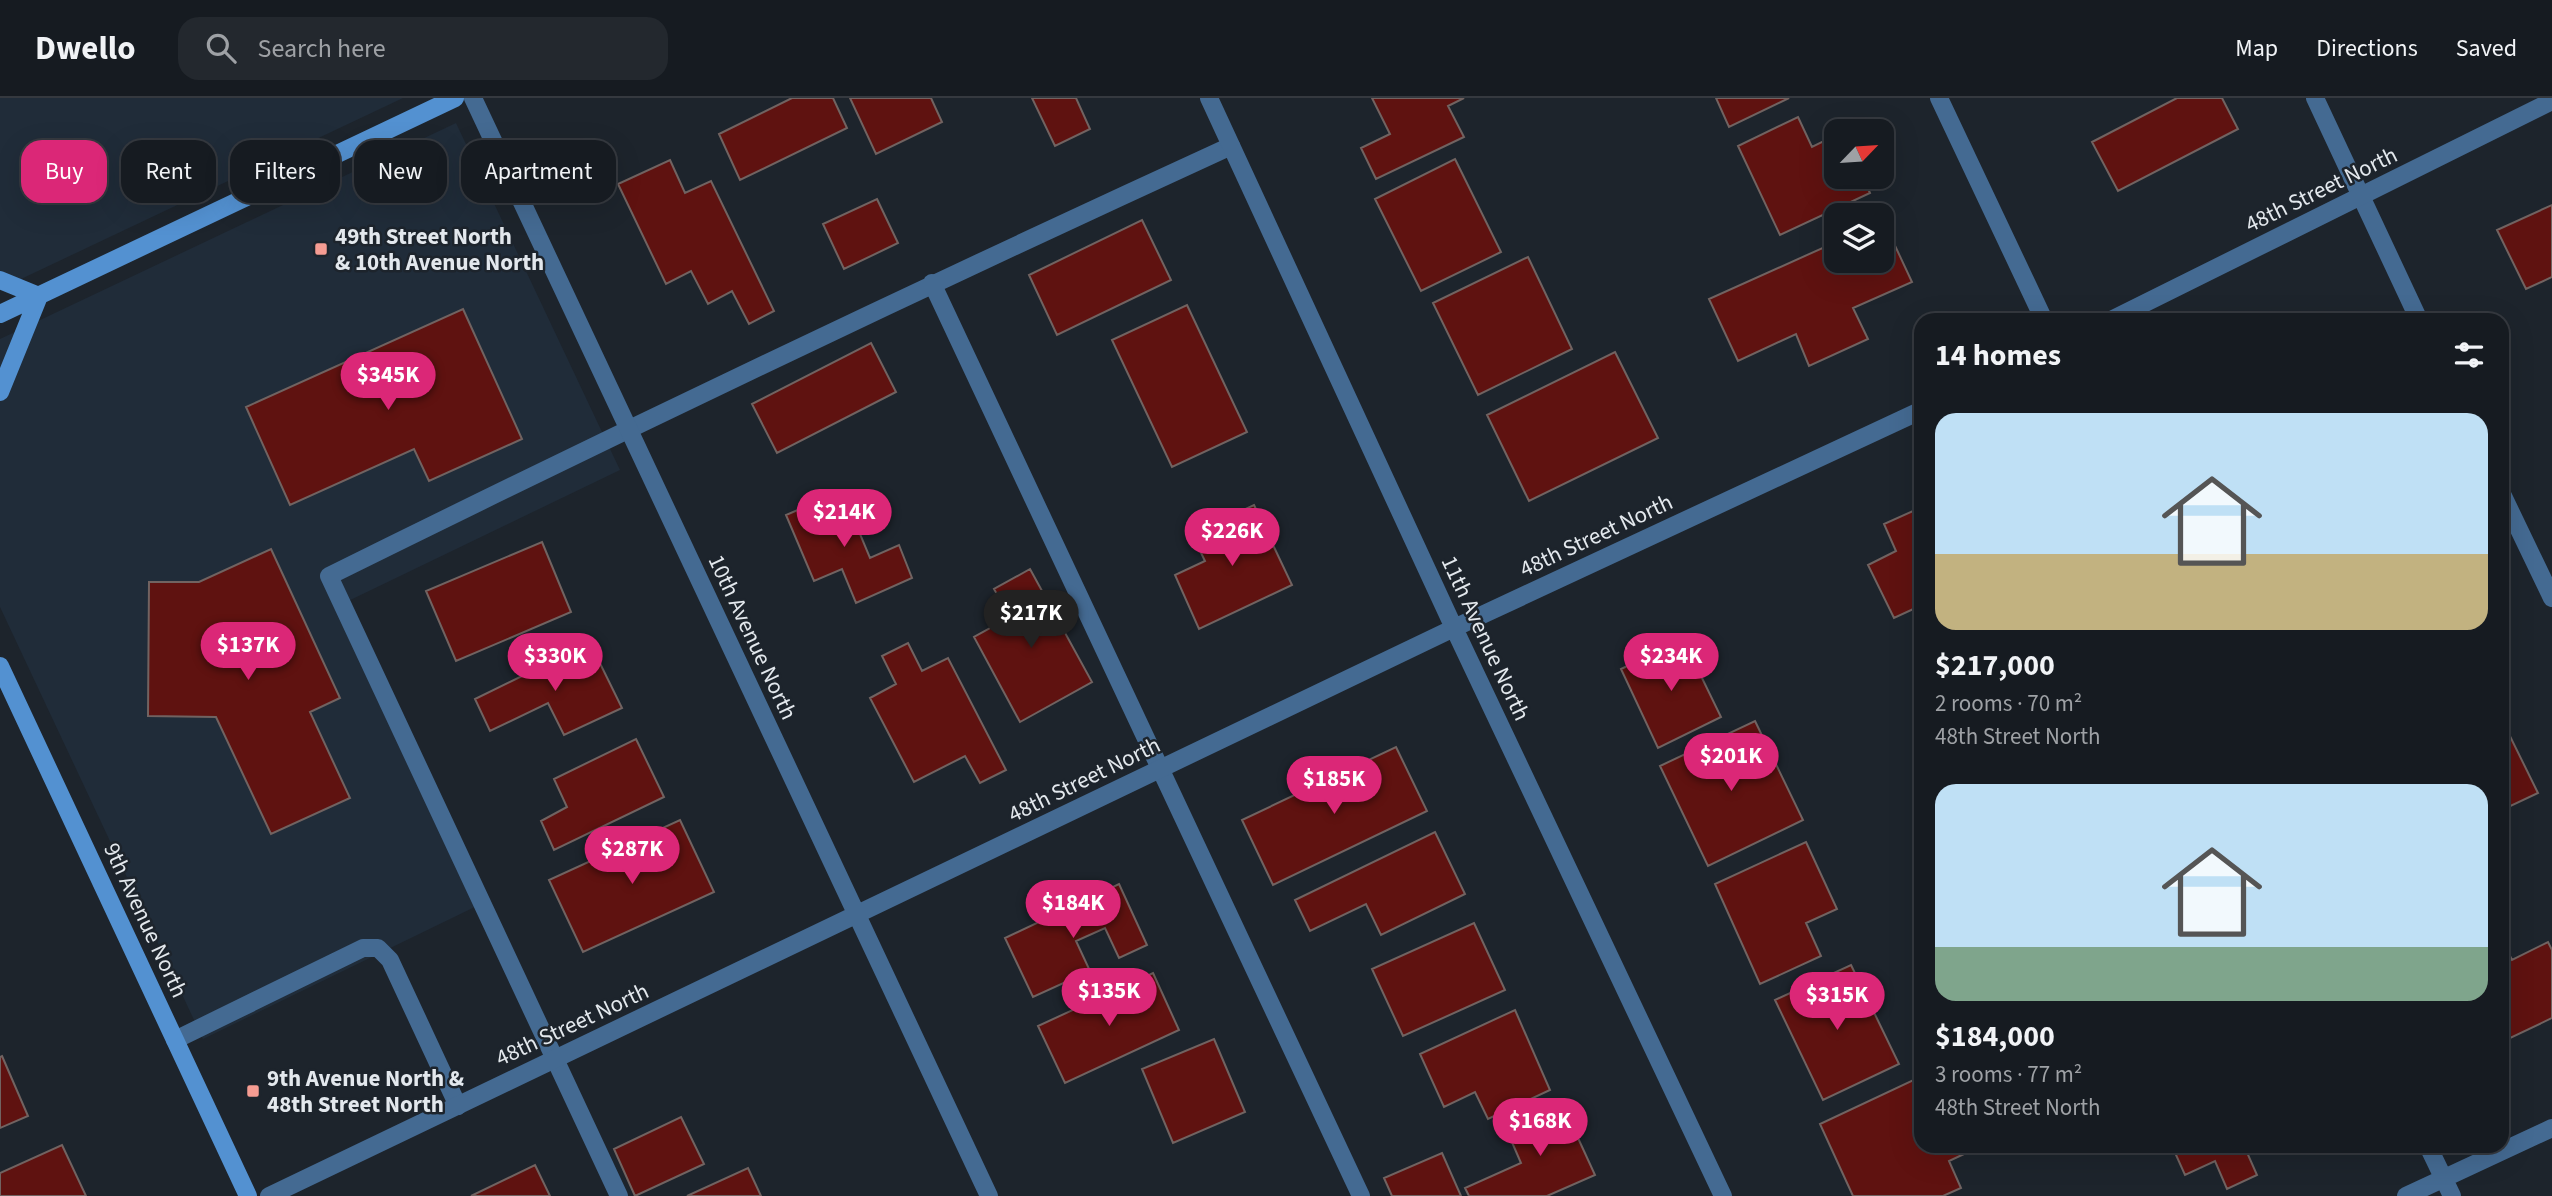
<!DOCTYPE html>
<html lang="en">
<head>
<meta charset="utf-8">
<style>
  body { margin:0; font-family:"Source Sans 3",sans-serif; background:#23282e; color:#f1f3f6; height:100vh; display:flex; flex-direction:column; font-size:26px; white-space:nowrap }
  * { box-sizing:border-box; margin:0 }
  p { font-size:23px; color:#9ea1a5 }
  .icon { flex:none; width:38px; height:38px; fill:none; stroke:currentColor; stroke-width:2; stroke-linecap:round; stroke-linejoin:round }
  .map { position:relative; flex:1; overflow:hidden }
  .panel { position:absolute; left:1914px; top:215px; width:595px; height:840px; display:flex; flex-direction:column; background:#161b21; border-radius:21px; box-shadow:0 7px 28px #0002,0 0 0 2px #35393f }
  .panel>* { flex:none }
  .guide { position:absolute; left:21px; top:42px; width:665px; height:63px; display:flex; gap:14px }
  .needle { width:46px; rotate:65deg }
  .tools { position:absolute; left:1824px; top:21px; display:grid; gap:14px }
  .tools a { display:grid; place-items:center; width:70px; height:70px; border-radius:14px; background:#161b21; box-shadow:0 7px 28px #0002,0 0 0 2px #35393f; font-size:35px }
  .price { position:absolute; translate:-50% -60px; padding:0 16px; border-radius:24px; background:#db2777; color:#fff; font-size:23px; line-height:46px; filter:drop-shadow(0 2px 4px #0008) }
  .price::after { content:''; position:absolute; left:50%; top:42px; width:21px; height:16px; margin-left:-10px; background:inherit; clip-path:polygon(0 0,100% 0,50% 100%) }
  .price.on { background:#222; color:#fff }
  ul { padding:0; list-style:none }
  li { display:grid; align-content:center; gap:14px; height:371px; padding:0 21px }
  li span { display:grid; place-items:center; height:217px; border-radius:21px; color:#555 }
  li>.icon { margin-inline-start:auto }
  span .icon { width:126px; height:126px; fill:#fffc; stroke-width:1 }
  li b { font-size:30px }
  h2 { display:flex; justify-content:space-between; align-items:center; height:84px; padding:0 21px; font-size:30px }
  .chip { padding:0 24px; border-radius:21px; background:#161b21; box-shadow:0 7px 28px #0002,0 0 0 2px #35393f; font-size:24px; line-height:63px }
  .chip.on { background:#db2777; color:#fff }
  header { display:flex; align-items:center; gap:42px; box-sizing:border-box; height:98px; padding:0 35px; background:#161b21; border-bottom:2px solid #35393f }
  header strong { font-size:33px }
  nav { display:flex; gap:38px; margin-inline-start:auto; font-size:24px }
  .search { width:490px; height:63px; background:#23282e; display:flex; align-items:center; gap:18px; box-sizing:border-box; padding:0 24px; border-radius:21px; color:#9ea1a5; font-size:26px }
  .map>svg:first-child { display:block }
  .built { fill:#202c39 }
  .building { fill:#5f1210; stroke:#716361; stroke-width:2 }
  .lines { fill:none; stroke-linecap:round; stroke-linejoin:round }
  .lane { stroke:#446a92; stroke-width:18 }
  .street { stroke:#446a92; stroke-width:18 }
  .secondary { stroke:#5391d1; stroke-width:18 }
  .poi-dot { fill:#f59c92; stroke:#1d242c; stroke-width:2.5 }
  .labels { text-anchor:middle; stroke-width:5; stroke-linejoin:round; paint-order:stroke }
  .street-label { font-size:23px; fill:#e3e8ed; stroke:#1d242c }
  .poi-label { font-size:23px; font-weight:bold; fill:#e3e8ed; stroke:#1d242c; text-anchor:start }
</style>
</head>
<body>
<header>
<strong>Dwello</strong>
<div class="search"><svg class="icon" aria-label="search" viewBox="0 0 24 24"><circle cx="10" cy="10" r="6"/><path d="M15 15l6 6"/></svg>Search here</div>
<nav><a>Map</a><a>Directions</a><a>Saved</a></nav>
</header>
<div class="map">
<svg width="2552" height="1098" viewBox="0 0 2552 1098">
  <rect width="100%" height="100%" fill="#1d242c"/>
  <path class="built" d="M0 0H403L0 191Z
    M456 25 620 372 342 506 485 804 203 941 0 509V241Z"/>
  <path class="building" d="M792 0H833L847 30 740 82 719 36Z
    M850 0H931L942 24 876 56Z
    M1032 0H1076L1090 31 1055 48Z
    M1372 0H1464L1448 8 1464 39 1376 81 1361 50 1390 36Z
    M1716 0H1789L1729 29Z
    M2177 0H2222L2238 31 2118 93 2092 44Z
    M1798 19 1812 49 1836 37V79H1863L1870 95 1780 137 1738 48Z
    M1455 61 1501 154 1421 193 1375 101Z
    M670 62 685 95 711 83 774 213 749 226 732 193 708 206 691 173 666 186 618 86Z
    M877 101 898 145 844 171 823 126Z
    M2552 107V179L2526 191 2497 132Z
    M1142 122 1171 182 1057 237 1029 177Z
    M1883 122 1912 184 1853 210 1868 241 1809 268 1796 236 1738 263 1709 201 1836 144V163H1881V123Z
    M1528 159 1572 251 1478 297 1433 205Z
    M1187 207 1247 334 1172 369 1112 242Z
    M463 211 522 341 429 383 414 351 290 407 246 309Z
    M871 245 896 294 777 355 752 306Z
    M1615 254 1658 340 1529 403 1487 317Z
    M842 393 870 460 899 447 912 480 856 505 842 471 814 483 786 417Z
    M1254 407 1292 487 1199 531 1175 477 1205 463 1192 436Z
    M1922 409V507L1894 520 1868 467 1896 453 1884 426Z
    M542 444 571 514 456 563 426 493Z
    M271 451 340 600 310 614 350 700 271 736 216 619 148 618 149 484H199Z
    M1030 471 1092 584 1020 624 974 539 1010 519 994 491Z
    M1683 541 1721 619 1658 650 1621 571Z
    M590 545 622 610 564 637 548 605 490 633 475 601Z
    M908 545 922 573 948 560 1006 672 980 685 965 658 914 684 870 600 896 586 882 558Z
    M2502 622 2538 695 2502 712Z
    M1755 623 1803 722 1708 768 1660 668Z
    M636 641 664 699 554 752 541 723 567 709 554 681Z
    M1396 649 1427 713 1273 787 1242 722Z
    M680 722 714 794 583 854 549 782Z
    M1435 734 1465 796 1381 837 1366 806 1310 833 1295 802Z
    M1806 744 1837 811 1806 825 1821 858 1760 886 1715 786Z
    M1119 786 1147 847 1119 860 1105 830 1076 843 1090 873 1033 899 1005 840Z
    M1474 825 1505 892 1403 938 1372 871Z
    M2502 842 2512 862 2548 844 2552 852V920L2506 942 2502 935Z
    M1851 867 1899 966 1823 1002 1775 902Z
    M1153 875 1179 932 1065 985 1038 928Z
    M1515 912 1550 992 1488 1021 1475 994 1444 1009 1420 956Z
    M1214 941 1245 1014 1173 1045 1142 971Z
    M2 958 28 1018 0 1030V959Z
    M1922 978V1048L1979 1049 1949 1063 1961 1090 1943 1098H1853L1820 1026Z
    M1561 1003 1595 1077 1547 1098H1469L1465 1090 1521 1065 1505 1028Z
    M681 1019 704 1066 635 1098 614 1051Z
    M62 1047 86 1098H0V1075Z
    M2172 1048H2249L2245 1050 2257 1077 2227 1091 2215 1063 2185 1077Z
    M1442 1055 1461 1098H1392L1384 1080Z
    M535 1067 550 1098H471Z
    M748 1070 761 1098H687Z"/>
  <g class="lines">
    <path class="lane" d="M2315 0 2419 222
      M932 185 1361 1098
      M2502 396 2552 500
      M175 942 363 850H378L390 862 458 1008
      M619 1098 329 478C628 330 928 187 1231 48"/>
    <path class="street" d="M473 0 989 1098
      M1209 0 1454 530 1723 1098
      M1939 0 2044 222
      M2111 222 2552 3
      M2428 1048 2452 1098
      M269 1098 1454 530 1922 312
      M2406 1098 2552 1030"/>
    <path class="secondary" d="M0 182 39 198
      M0 216 455 0
      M0 294 39 198
      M0 568 248 1098"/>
  </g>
  <g class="poi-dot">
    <rect x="314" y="144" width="14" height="14" rx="3.5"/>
    <rect x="246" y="986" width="14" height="14" rx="3.5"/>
  </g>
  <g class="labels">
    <g class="street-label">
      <text transform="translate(2321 91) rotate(-26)" y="8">48th Street North</text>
      <text transform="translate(1596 437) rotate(-25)" y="8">48th Street North</text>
      <text transform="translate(753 539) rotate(65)" y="8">10th Avenue North</text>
      <text transform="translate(1486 540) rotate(65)" y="8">11th Avenue North</text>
      <text transform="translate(1084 681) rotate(-26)" y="8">48th Street North</text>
      <text transform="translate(146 822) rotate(65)" y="8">9th Avenue North</text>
      <text transform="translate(572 926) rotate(-25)" y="8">48th Street North</text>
    </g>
    <g class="poi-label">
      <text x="335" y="146">49th Street North<tspan x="335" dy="26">&amp; 10th Avenue North</tspan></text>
      <text x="267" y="988">9th Avenue North &amp;<tspan x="267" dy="26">48th Street North</tspan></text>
    </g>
  </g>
</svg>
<div class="tools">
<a><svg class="needle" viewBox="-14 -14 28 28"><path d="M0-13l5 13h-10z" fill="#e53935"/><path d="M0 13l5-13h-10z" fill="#9ea1a5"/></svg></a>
<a><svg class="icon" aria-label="layers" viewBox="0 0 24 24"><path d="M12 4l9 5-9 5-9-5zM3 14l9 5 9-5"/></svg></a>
</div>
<b class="price" style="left:388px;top:314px">$345K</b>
<b class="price" style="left:844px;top:451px">$214K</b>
<b class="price" style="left:1232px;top:470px">$226K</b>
<b class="price on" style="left:1031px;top:552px">$217K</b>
<b class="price" style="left:248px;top:584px">$137K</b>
<b class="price" style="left:555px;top:595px">$330K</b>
<b class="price" style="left:1671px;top:595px">$234K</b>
<b class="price" style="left:1731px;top:695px">$201K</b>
<b class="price" style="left:1334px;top:718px">$185K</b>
<b class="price" style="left:632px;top:788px">$287K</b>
<b class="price" style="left:1073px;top:842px">$184K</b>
<b class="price" style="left:1109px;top:930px">$135K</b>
<b class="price" style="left:1837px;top:934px">$315K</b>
<b class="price" style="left:1540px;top:1060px">$168K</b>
<div class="guide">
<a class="chip on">Buy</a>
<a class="chip">Rent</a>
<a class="chip">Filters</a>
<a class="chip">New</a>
<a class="chip">Apartment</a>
</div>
<section class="panel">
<h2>14 homes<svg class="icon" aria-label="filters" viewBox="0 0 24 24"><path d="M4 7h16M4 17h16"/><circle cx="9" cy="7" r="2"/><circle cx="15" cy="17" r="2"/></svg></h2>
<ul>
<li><span style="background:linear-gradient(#bfe0f5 65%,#c2b280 0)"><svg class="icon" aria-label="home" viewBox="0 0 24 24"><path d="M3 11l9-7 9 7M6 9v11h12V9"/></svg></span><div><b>$217,000</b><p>2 rooms · 70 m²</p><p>48th Street North</p></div></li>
<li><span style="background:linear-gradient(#bfe0f5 75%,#7fa58c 0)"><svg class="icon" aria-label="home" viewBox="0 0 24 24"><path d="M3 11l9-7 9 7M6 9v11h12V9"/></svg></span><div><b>$184,000</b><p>3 rooms · 77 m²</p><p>48th Street North</p></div></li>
</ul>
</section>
</div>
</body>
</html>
